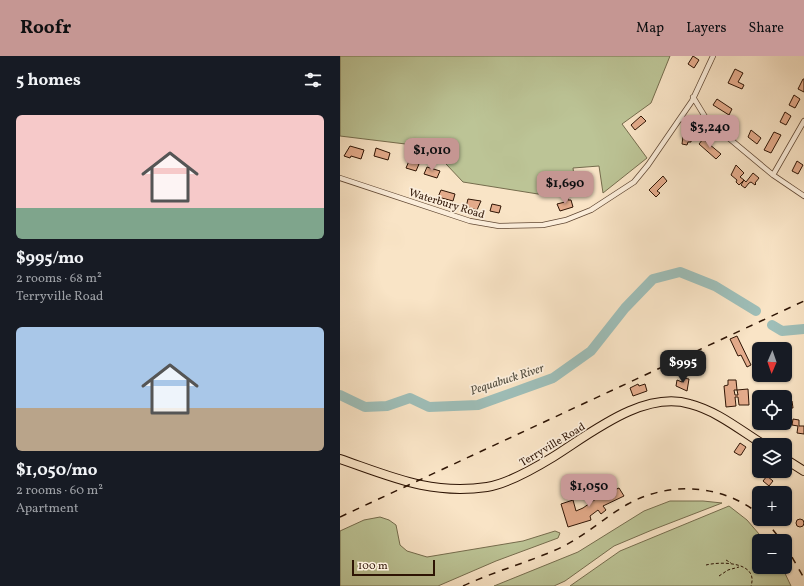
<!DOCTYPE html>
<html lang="en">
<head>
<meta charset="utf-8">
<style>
  body { margin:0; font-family:Vollkorn,serif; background:#20242c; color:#f1f3f6; height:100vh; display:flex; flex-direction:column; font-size:15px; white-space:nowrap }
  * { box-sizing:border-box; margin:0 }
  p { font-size:13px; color:#9ea1a6 }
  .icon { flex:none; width:22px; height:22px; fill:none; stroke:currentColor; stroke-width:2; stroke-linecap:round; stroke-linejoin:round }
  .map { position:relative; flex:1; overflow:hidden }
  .sheet { display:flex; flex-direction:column; background:#171b24; width:340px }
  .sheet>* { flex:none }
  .needle { width:26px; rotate:182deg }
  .buttons { position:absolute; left:412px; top:286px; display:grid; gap:8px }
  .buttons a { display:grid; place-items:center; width:40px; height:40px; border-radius:6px; background:#171b24; box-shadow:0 1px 3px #0004; font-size:20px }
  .scale { position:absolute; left:12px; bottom:10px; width:83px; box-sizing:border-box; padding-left:4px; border:2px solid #2e1404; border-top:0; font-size:11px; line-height:14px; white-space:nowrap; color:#2e1404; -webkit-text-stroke:3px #fbedda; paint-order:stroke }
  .price { position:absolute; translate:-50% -34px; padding:0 9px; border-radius:8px; background:#c59692; color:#111; font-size:13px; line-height:26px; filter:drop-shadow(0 1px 2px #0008) }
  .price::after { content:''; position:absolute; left:50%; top:24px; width:12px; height:9px; margin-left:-6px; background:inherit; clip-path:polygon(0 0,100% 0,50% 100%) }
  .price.active { background:#222; color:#fff }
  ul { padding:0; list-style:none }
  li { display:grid; align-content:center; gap:8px; height:212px; padding:0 16px }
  li span { display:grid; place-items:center; height:124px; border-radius:6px; color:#555 }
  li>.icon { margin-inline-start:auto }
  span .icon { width:72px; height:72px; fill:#fffc; stroke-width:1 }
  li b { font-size:17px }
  h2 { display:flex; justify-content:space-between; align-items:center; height:48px; padding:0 16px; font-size:17px }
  header { display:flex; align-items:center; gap:24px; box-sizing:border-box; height:56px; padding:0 20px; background:#c59692; color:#111 }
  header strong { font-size:19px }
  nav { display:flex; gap:22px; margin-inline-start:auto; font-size:14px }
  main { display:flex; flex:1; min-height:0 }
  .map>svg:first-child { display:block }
  .green { fill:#bcc496; stroke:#756c4d }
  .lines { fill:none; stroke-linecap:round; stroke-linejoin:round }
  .river { stroke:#9ebeb8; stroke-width:10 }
  .building { fill:#e4ab8b; stroke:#2e1404 }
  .minor-casing { stroke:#614834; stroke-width:6 }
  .trunk-casing { stroke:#2e1404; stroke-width:10 }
  .path { stroke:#2e1404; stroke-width:1; stroke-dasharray:3 2; stroke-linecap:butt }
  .minor { stroke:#fbedda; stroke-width:4.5 }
  .trunk { stroke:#f9e4c6; stroke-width:8 }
  .rail { stroke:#2e1404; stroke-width:1.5; stroke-dasharray:7 7; stroke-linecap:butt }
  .labels { text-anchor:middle; stroke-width:3.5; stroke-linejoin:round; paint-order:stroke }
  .street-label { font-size:11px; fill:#2e1404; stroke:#fbedda }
  .water-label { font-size:12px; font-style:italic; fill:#555043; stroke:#fbedda }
</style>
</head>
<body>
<header>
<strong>Roofr</strong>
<nav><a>Map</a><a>Layers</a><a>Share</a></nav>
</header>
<main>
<section class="sheet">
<h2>5 homes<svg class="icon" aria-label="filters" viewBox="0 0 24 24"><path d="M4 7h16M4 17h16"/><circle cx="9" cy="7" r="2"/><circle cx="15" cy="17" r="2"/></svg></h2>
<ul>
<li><span style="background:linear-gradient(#f6c9c9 75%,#7fa58c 0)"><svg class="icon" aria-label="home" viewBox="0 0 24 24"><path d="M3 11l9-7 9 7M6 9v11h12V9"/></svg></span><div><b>$995/mo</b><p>2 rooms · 68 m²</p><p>Terryville Road</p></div></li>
<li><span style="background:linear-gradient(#a9c7e8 65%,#b9a48a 0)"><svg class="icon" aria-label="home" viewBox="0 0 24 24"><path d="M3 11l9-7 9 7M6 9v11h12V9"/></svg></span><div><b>$1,050/mo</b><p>2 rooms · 60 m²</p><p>Apartment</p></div></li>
</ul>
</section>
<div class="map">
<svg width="464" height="530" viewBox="0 0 464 530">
  <rect width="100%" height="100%" fill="#f9e4c6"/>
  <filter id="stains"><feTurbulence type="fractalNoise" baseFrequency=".005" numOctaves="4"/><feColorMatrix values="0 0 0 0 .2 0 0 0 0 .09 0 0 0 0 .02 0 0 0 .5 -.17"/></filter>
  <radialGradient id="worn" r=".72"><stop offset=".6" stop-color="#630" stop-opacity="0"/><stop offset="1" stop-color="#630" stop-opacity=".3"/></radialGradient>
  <path class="green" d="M0 0H330L311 47 282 68 307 102 263 137 259 110 233 112 236 136 198 138 123 126 90 91 0 80Z
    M330 445H363L382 447 312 474 274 490 225 525 214 530H154L238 496 304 455Z
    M389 450 407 464 425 485H419V511H442L451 530H230L280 495Z
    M40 461 49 464 56 469 60 489 67 495 87 501 183 485 215 475 220 477 218 482 156 505 98 530H0V475L24 464Z"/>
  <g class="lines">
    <path class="river" d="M432 269 442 275 464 273
      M0 339 25 351 47 350 70 342 89 351 138 349 213 322 251 295 285 252 313 223 340 216 375 230 416 255"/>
  </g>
  <path class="building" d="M353 0 359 4 354 12 348 8Z
    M395 13 403 17 398 26 404 29 402 33 388 27Z
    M463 23H464V36L458 33Z
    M454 39 460 43 455 52 449 49Z
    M377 43 392 53 389 59 373 49Z
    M445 56 451 60 446 69 440 66Z
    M301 60 306 65 295 74 291 69Z
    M344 73 352 74 351 86H348L347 89 342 88Z
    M411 74 421 82 417 88 408 81Z
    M434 76 441 79 431 97 424 94Z
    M363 83 381 98 376 103 359 88Z
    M10 90 24 94 21 103 11 100 10 102 4 100Z
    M36 92 50 97 48 104 34 100Z
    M69 105 79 108 76 115 66 112Z
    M457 105 463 109 458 118 452 115Z
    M396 109 404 117 400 121 404 124 399 129 396 126 397 124 391 119Z
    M87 111 100 115 97 122 84 118Z
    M413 117 419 122 415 127 416 128 415 129 411 126 409 127 405 132 401 129 404 124 406 126Z
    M323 120 327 125 317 135 320 137 316 141 309 134Z
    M101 134 115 138 113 145 98 141Z
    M228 142V144H231L233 151 220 155 217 148 225 146 224 143Z
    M128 143 141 145 137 154 126 151Z
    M152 148 161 150 159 157 150 155Z
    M397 280 411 309 407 311 401 299 398 300 390 283Z
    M343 322 349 323 347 335 336 330 337 324 342 326Z
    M388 324H396L397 334H394L395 339H398L397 334 408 333 409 349H399L398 341H395L396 350 386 351 384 330 388 329Z
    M298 328 299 330 305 328 307 335 293 340 290 332Z
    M445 345H452L453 352H445Z
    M453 363 459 364V370H464V378L457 377 458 370 452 369Z
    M400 387 406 391 401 399H399L394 396Z
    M427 420 433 425 429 430 423 425Z
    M279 432 284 440 263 450 266 454 261 458 258 454 250 460 251 464 228 471 221 448 233 444 236 455 243 452 260 440Z
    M456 467a4 4 0 1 1 8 0a4 4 0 1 1-8 0Z"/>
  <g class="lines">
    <g class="minor-casing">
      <path id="minor" d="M353 41 367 64 433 119 464 140
        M340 63 367 64
        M433 119 464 65
        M0 122 130 165 159 170 203 169 226 164 251 154 294 126 308 109 352 45 373 0"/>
    </g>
    <g class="trunk-casing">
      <path id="trunk" d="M0 403C52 421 90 439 147 431 167 428 195 412 213 401 250 378 303 334 350 348 377 355 400 374 424 389
        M445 403 464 415"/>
    </g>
    <path class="path" d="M386 504 391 507
      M366 509C382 505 419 506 411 530
      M379 520 388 514 399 511"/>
    <use href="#minor" class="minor"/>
    <use href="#trunk" class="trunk"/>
    <path class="rail" d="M0 461 464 245
      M424 463 442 485
      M445 489 464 522
      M123 530C155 515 190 506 222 491 246 479 265 461 288 448 329 425 382 428 419 458"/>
  </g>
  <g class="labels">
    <g class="street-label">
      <text transform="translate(107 147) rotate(17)" y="4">Waterbury Road</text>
      <text transform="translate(212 388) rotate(-31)" y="4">Terryville Road</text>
    </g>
    <g class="water-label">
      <text transform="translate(167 323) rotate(-18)" y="4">Pequabuck River</text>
    </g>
  </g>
  <rect width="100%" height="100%" filter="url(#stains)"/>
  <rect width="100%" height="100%" fill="url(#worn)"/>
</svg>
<div class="buttons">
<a><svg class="needle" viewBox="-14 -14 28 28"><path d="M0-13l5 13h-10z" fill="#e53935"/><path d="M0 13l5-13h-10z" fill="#9ea1a6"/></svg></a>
<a><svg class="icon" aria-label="locate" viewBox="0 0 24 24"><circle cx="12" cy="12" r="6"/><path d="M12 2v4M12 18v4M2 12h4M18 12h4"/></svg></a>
<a><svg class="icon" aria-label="layers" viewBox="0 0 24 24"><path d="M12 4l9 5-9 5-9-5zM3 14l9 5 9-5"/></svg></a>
<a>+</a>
<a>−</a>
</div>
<div class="scale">100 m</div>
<b class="price" style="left:370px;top:93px">$3,240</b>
<b class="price" style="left:92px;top:116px">$1,010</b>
<b class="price" style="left:225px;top:149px">$1,690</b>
<b class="price active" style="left:343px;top:328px">$995</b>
<b class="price" style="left:249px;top:452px">$1,050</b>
</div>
</main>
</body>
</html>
